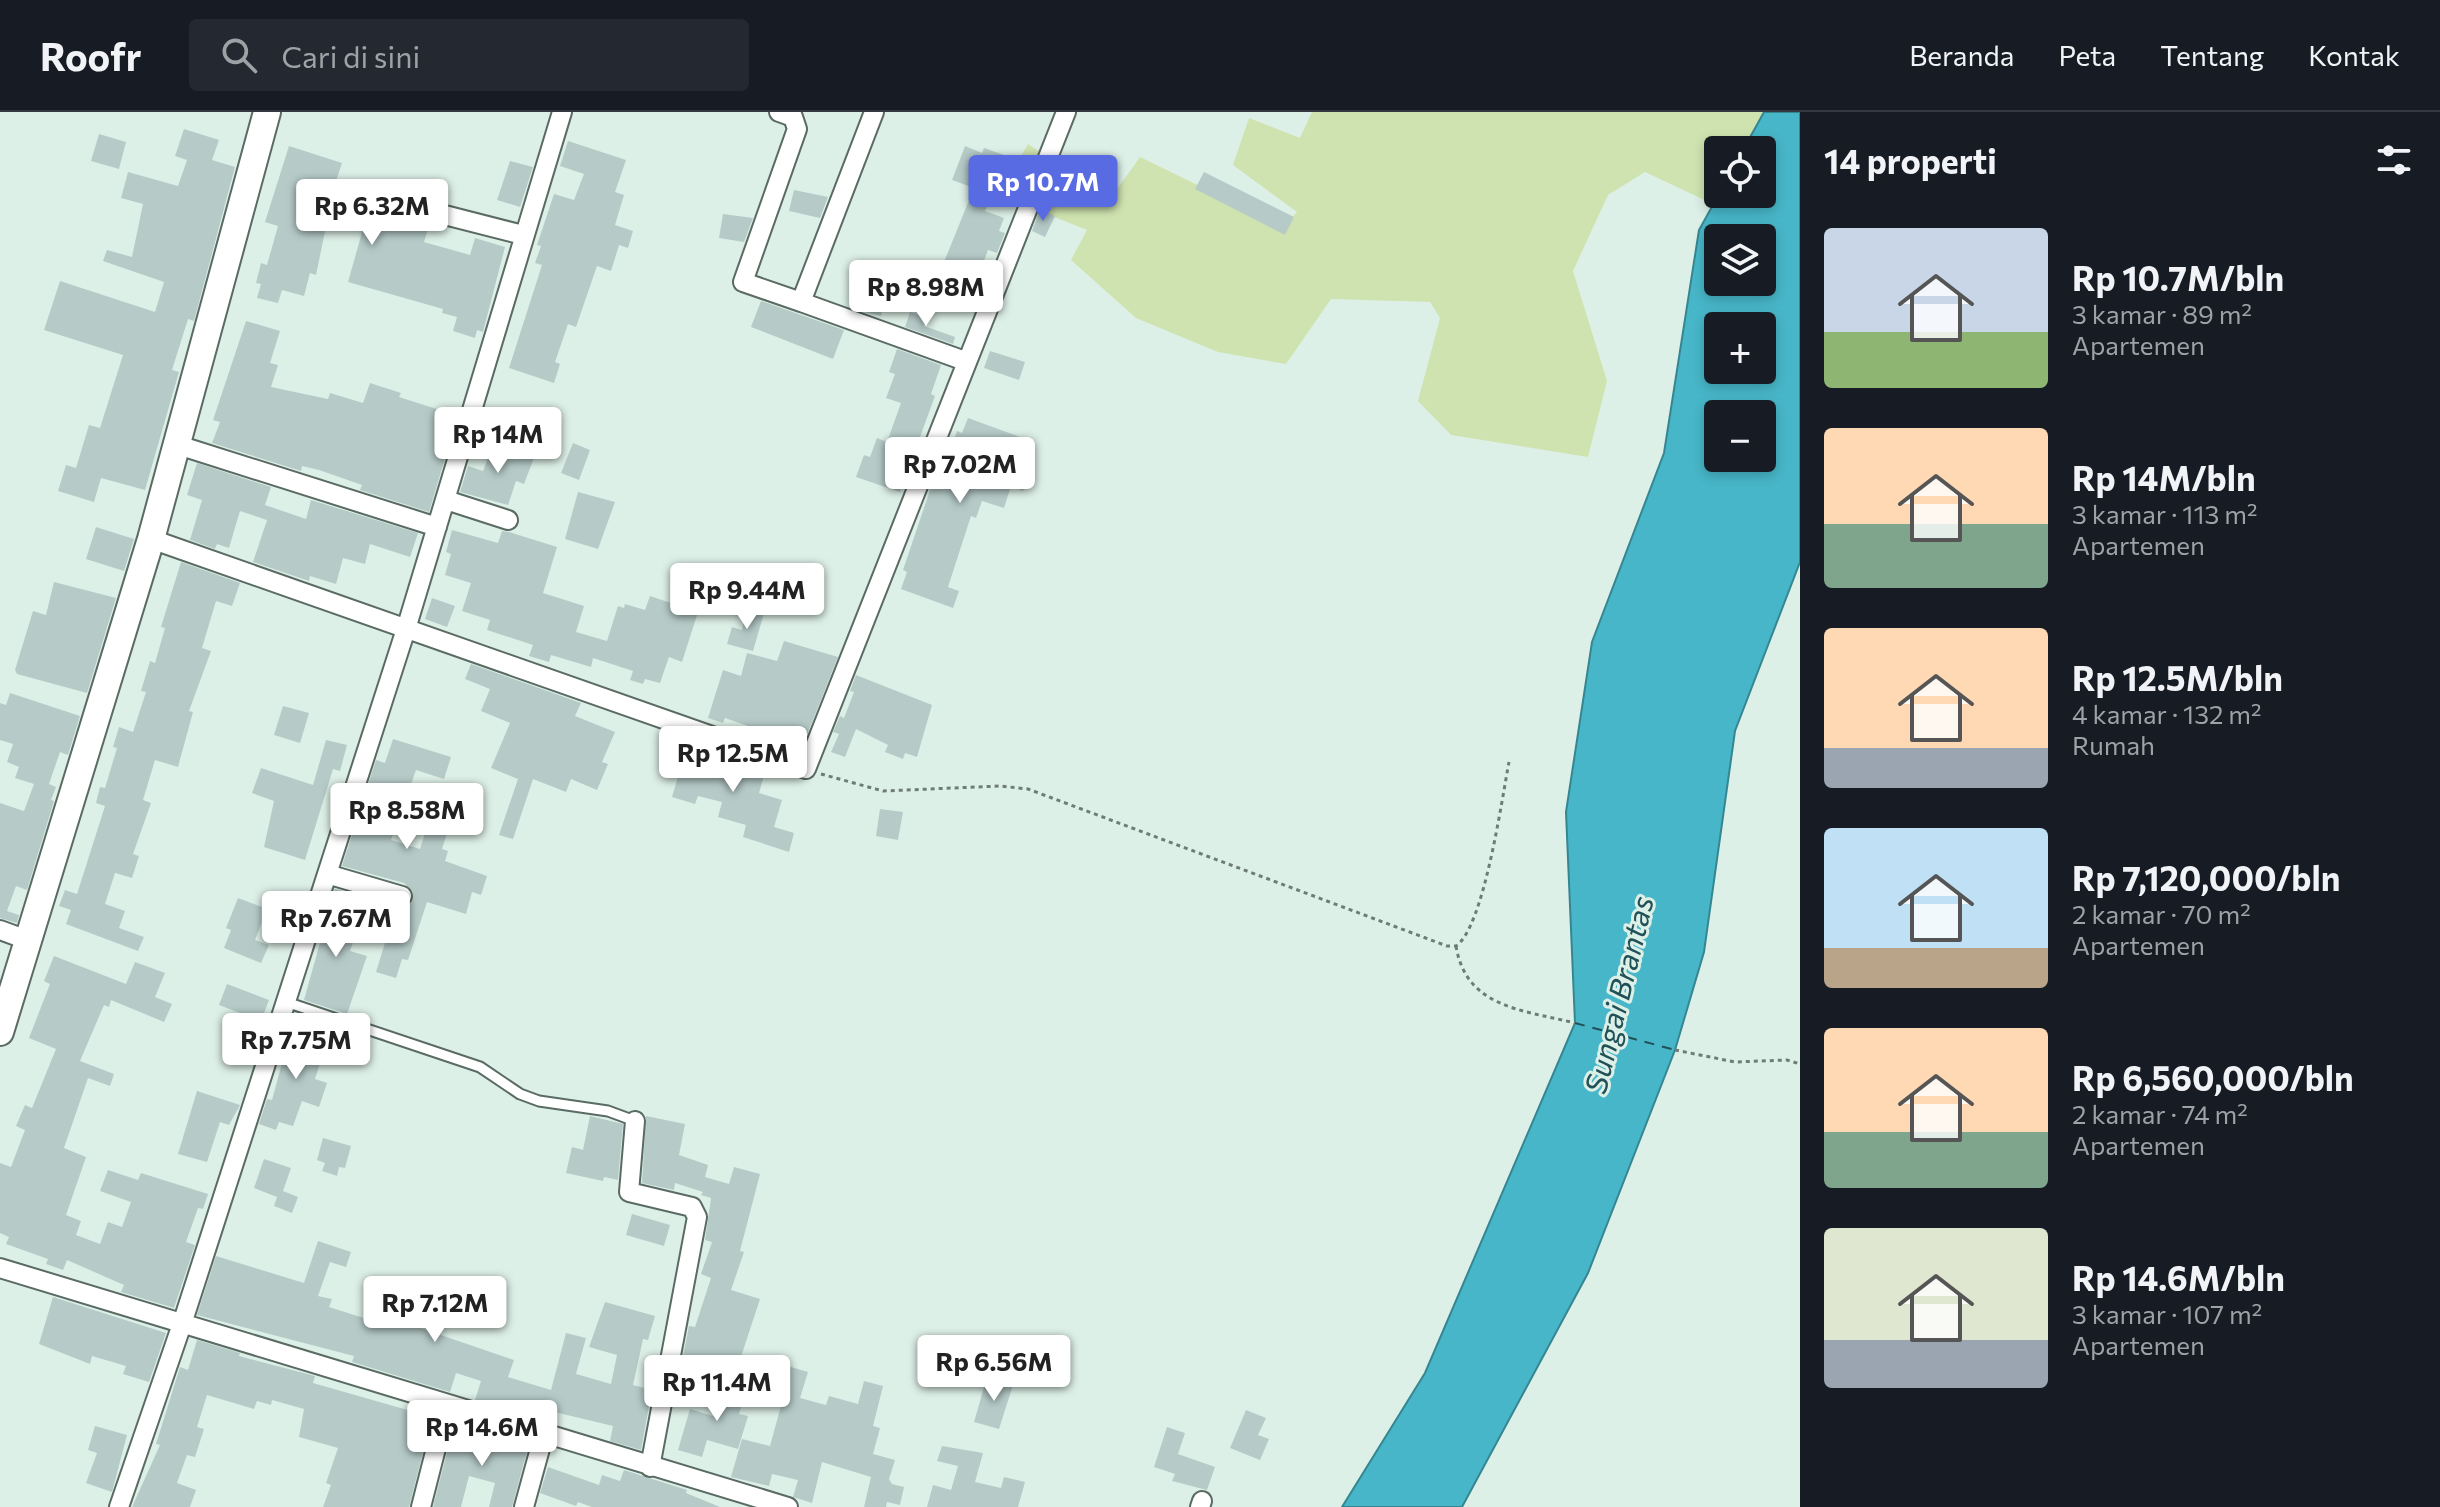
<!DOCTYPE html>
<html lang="id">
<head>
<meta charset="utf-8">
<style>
  body { margin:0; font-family:Commissioner,sans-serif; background:#242831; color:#f1f3f6; height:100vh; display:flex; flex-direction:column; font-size:30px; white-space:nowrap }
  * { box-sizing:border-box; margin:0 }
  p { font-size:26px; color:#9ea1a6 }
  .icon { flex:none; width:44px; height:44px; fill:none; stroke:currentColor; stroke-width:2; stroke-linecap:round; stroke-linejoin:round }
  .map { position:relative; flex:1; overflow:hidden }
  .panel { display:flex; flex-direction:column; background:#171b24; width:640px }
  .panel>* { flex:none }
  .controls { position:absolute; left:1704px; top:24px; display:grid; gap:16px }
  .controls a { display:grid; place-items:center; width:72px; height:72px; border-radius:8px; background:#171b24; box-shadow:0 4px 12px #0003; font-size:40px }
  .price { position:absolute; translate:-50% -68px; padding:0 18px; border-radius:8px; background:#fff; color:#222; font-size:26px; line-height:52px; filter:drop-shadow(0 2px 4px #0008) }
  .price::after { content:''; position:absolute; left:50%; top:48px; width:24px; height:18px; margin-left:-12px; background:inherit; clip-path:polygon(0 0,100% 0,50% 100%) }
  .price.selected { background:#586be2; color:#fff }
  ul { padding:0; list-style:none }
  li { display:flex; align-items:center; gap:24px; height:200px; padding:0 24px }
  li span { display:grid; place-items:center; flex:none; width:224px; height:160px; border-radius:8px; color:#555 }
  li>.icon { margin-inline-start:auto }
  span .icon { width:96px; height:96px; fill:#fffc; stroke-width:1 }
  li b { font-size:34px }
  h2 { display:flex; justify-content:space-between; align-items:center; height:96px; padding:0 24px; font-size:34px }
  header { display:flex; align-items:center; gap:48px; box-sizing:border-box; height:112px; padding:0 40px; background:#171b24; border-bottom:2px solid #363941 }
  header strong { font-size:38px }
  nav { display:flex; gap:44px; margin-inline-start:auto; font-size:28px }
  .search { width:560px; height:72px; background:#242831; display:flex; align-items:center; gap:20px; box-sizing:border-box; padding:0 28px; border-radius:8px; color:#9ea1a6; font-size:30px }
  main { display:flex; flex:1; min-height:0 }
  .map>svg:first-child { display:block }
  .green { fill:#cfe3b0 }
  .water { fill:#47b6c8; stroke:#368692; stroke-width:2; fill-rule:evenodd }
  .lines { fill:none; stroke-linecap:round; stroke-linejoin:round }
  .ferry { stroke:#215158; stroke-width:2; stroke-dasharray:10 8; stroke-linecap:butt }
  .building { fill:#b6cbc8 }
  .service-casing { stroke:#5a6b63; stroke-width:13 }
  .minor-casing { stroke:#5a6b63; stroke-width:22 }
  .secondary-casing { stroke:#5a6b63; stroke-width:30 }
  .path { stroke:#6f7c76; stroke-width:3; stroke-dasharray:4 4; stroke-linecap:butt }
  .service { stroke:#fff; stroke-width:9 }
  .minor { stroke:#fff; stroke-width:18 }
  .secondary { stroke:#fff; stroke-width:26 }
  .labels { text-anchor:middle; stroke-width:6; stroke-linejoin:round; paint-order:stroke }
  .water-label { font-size:30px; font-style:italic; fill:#215158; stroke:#ddf0e7 }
</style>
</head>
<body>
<header>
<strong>Roofr</strong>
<div class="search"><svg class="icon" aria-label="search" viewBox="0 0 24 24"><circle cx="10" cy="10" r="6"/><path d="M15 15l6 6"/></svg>Cari di sini</div>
<nav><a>Beranda</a><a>Peta</a><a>Tentang</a><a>Kontak</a></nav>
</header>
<main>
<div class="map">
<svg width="1800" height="1395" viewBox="0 0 1800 1395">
  <rect width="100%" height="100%" fill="#ddf0e7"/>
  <path class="green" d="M1312 0H1764L1743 38H1718L1719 82 1713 92 1645 60 1608 83 1573 159 1607 269 1588 345 1451 323 1418 289 1440 206 1430 190 1331 187 1286 252 1218 240 1136 206 1071 148 1087 118 999 83 1028 32 1110 87 1140 45 1284 115 1297 100 1233 53 1249 6 1300 26Z"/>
  <path class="water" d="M1764 0H1800V450L1735 619 1704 840 1675 938 1588 1161 1462 1395H1342L1425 1261 1575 911 1566 700 1592 530 1664 341 1699 118 1719 82H1762V38H1743ZM1718 126H1762V170H1718ZM1718 214H1762V258H1718ZM1718 302H1762V346H1718Z"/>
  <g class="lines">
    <path class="ferry" d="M1575 911 1675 938"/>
  </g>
  <path class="building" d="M184 17 219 28 212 48 235 55 194 209 188 207 172 258 179 260 145 378 101 366 94 390 58 379 66 353 76 356 89 313 100 316 123 243 44 218 60 169 155 200 164 170 103 149 107 138 132 145 143 92 121 86 128 60 178 74 187 48 175 44Z
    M99 22 126 30 119 57 91 49Z
    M568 29 626 48 615 80 624 83 615 113 633 119 628 136 619 133 611 159 597 154 576 215 568 212 555 250 560 252 554 271 509 256 542 153 535 151 541 134 537 133 554 82 574 88 584 62 560 54Z
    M289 34 342 51 334 75 413 101V108L429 113 424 130 470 143 475 126 505 135 483 220 477 218 475 226 453 219 457 205 442 201 443 197 348 170 363 117 328 105 316 163 310 161 304 184 282 178 278 191 257 186 261 172 256 171 261 151 267 153 278 114 265 110Z
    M965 34 982 41 984 36 1007 44 985 99 1004 106 999 119 1005 121 997 141 988 138 965 200 929 187 974 76 952 68Z
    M1089 45 1110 54 1102 72 1095 69 1093 74 1078 68Z
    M510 49 533 55 520 95 497 88Z
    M1204 60 1294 105 1285 123 1195 77Z
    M794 78 828 85 820 106 789 99Z
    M1040 97 1055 104 1045 125 1032 119Z
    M723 102 753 106 744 130 719 126Z
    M866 168 886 172 881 204 861 199Z
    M761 189 844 218 833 247 751 215Z
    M910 200 927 206 924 214 955 225 953 232 905 215Z
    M246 209 280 219 270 251 278 253 271 275 328 287 330 281 363 291 370 271 401 281 399 285 449 301 438 340 446 343 429 400 360 378 362 373 319 358 302 354 301 359 212 331 220 310 213 308Z
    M897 237 941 253 931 282 935 284 900 380 856 365 864 343 870 345 877 326 887 330 901 291 886 286 895 262 889 260Z
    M990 239 1025 250 1019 268 984 256Z
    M968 306 1020 325 1015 340 1023 343 1017 361 1028 365 1023 379 1011 374 1004 396 982 389 976 406 971 404 948 475 959 479 953 496 901 477 907 460 903 458 932 372 948 332 952 333 957 319 962 321Z
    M494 331 534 346 524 372 516 369 508 393 460 380 468 354 483 359Z
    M573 331 590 338 579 368 561 361Z
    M197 351 271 375 265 393 306 407 311 388 418 421 410 445 370 432 365 452 343 446 336 472 310 464 309 469 253 450 267 408 240 399 229 436 217 432 215 437 190 428 202 388 187 383Z
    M578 380 615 390 598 437 565 427Z
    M96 415 134 427 124 459 86 447Z
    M452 418 498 431 502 419 509 420 557 435 543 481 584 494 576 520 607 529 618 494 624 496 625 492 645 498 650 484 698 500 682 550 669 545 660 571 645 567 643 572 630 568 633 559 593 546 591 555 551 543 549 550 529 544 533 533 487 518 490 508 462 499 471 471 445 463 451 442 446 440Z
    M181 450 240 471 232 494 216 489 202 536 211 539 189 599 193 600 178 655 155 648 143 688 151 691 133 742 139 744 132 766 115 761 105 792 125 799 119 816 144 825 138 839 66 812 71 798 59 794 65 778 77 782 105 694 96 691 100 675 105 676 117 636 113 635 119 615 133 620 146 580 141 579 150 549 155 551 165 516 161 515Z
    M54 470 116 486 87 581 17 562 15 558 33 499 46 503Z
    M432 486 455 494 447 515 425 507Z
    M746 497 764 501 753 539 727 532 732 515 742 518Z
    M784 529 838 545 803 633 725 606 723 611 708 606 723 558 741 564 747 541 777 549Z
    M471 552 581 591 575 604 615 620 602 650 608 652 597 678 571 667 566 680 533 667 513 727 499 723 518 667 491 656 510 611 481 599 490 577 465 567Z
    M856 563 932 593 917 645 905 641 903 647 885 640 888 633 856 617 845 645 831 640 839 622 833 620 840 604 844 606 854 580 850 579Z
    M10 581 80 604 68 643 60 640 49 672 56 675 51 688 54 689 27 778 16 774 7 799 19 803 17 811 0 806V691L24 699 34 672 15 666 19 655 7 650 13 632 0 628V591L6 593Z
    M283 594 309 601 300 631 274 623Z
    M393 627 451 645 444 667 416 658 391 728 420 737 427 715 447 721 442 737 448 739 445 749 487 764 481 783 472 780 466 802 427 790 408 848 402 847 396 866 376 860 396 795 410 793 413 780 404 771 342 754 376 648 385 651Z
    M326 628 347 633 340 659 333 657 305 748 264 735 274 689 252 681 261 656 313 673Z
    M686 637 714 645 716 638 766 656 759 681 782 688 774 715 794 721 789 740 743 725 746 713 718 705 722 690 698 684 695 692 672 685Z
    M880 697 903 700 898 728 876 724Z
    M335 777 356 783 347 815 357 819 350 839 367 844 347 902 304 888Z
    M238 786 267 797 255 828 269 833 261 851 224 836 231 818 226 816Z
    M54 844 126 872 135 850 165 861 155 885 172 892 164 910 111 888 109 895 104 893 80 949 114 962 110 974 88 966 64 1036 86 1045 66 1103 81 1109 76 1123 100 1132 108 1110 122 1115 131 1090 100 1079 108 1058 138 1068 141 1061 208 1082 203 1097 198 1096 186 1130 195 1133 174 1196 121 1180 124 1173 67 1148 63 1158 46 1152 48 1147 6 1132 9 1125 0 1121V1051L11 1055 25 1018 16 1014 25 993 32 996 56 937 29 926 50 872 44 869Z
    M227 872 269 888 261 909 219 893Z
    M291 918 327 929 315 967 327 971 319 995 302 989 293 1014 279 1010 276 1018 259 1012 267 987 272 988Z
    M197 979 240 993 229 1013 220 1010 207 1050 178 1042Z
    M590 1004 623 1012 618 1068 604 1065 603 1069 566 1061 572 1035 583 1038Z
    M646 1004 685 1012 679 1043 708 1053 705 1065 729 1072 734 1055 760 1062 740 1139 744 1140 731 1178 760 1187 735 1263 706 1253 701 1270 679 1264 689 1214 695 1215 711 1166 701 1162 712 1130 705 1128 711 1086 701 1083 703 1080 675 1071 674 1078 642 1071Z
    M323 1026 351 1034 345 1056 339 1055 337 1064 322 1059 325 1051 317 1048Z
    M264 1047 291 1056 283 1079 298 1085 292 1101 274 1094 277 1085 254 1076Z
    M632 1102 670 1113 664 1134 626 1123Z
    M318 1129 351 1140 346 1155 330 1150 318 1184 332 1187 329 1195 367 1207 374 1183 395 1190 398 1180 415 1186 406 1211 514 1248 508 1265 551 1278 566 1221 586 1226 576 1262 611 1272 617 1243 589 1235 605 1190 655 1204 648 1228 643 1227 633 1273 652 1278 641 1338 610 1329 613 1314 542 1297 541 1301 501 1288 499 1295 475 1288 481 1269 456 1261 450 1280 352 1250 354 1244 197 1203 216 1144 304 1171Z
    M53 1185 166 1221 149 1270 123 1262 126 1254 92 1244 90 1252 39 1232Z
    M197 1228 240 1241 239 1244 315 1264 313 1271 432 1305 409 1395H323L331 1373 326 1371 338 1336 299 1325 304 1297 272 1288 271 1293 257 1289 254 1297 207 1283 197 1315 204 1317 195 1345 187 1343 177 1371 196 1378 190 1395H132L160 1333 156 1332 180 1255 188 1258Z
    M784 1253 808 1260 800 1286 826 1293 829 1284 858 1292 864 1269 883 1274 873 1314 880 1316 873 1342 895 1348 889 1367 892 1372 904 1375 900 1393 887 1390 886 1395H864L871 1365 822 1350 812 1391 793 1385 798 1368 772 1362 769 1374 731 1365 742 1327 770 1334 785 1279 777 1277Z
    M732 1263 749 1267 739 1302 748 1304 738 1337 707 1328 702 1345 678 1338 690 1297 716 1305 719 1296 723 1297Z
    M996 1265 1014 1270 999 1317 974 1310 985 1272 993 1275Z
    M1246 1298 1266 1306 1258 1323 1269 1327 1260 1348 1230 1336Z
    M95 1314 127 1323 112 1380 86 1371 97 1341 88 1338Z
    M483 1315 529 1332 512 1395H489L495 1371 469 1364 461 1395H433L452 1321 479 1328Z
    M1167 1315 1185 1321 1178 1342 1215 1355 1207 1378 1172 1369 1175 1362 1154 1355Z
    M942 1334 983 1341 975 1370 1001 1376 1004 1365 1025 1370 1018 1395H927L933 1373 951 1378 958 1354 937 1349Z
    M548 1355 599 1373 602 1363 620 1369 624 1358 687 1378 686 1381 720 1395H592L578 1390 576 1394 540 1381Z"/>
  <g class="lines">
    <g class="service-casing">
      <path id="service" d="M286 890 480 955 520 982 539 989 608 999 635 1009"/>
    </g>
    <g class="minor-casing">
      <path id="minor" d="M779 0 793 5 797 17 743 170 801 190
        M874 0 801 190 965 249
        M425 98 523 123
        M178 333 437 415
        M446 388 508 408
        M151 427 806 657 1066 0
        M327 762 402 784
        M0 818 30 829
        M635 1009 629 1080 692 1095 697 1105 650 1355
        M0 1156 788 1395
        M119 1395 182 1212 406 517 562 0
        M421 1395 447 1293
        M524 1395 544 1322
        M1200 1395 1202 1389"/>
    </g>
    <g class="secondary-casing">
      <path id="secondary" d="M0 920 151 427 267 0"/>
    </g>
    <path class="path" d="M821 662 883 679 1000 674 1028 677 1447 834H1456C1484 815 1502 686 1509 650
      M1456 834C1466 896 1523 898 1575 911
      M1675 938 1735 950 1787 948 1800 952"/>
    <use href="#service" class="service"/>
    <use href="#minor" class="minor"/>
    <use href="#secondary" class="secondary"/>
  </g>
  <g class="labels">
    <g class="water-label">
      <text transform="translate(1620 883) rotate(-76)" y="10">Sungai Brantas</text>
    </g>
  </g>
</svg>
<div class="controls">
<a><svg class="icon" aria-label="locate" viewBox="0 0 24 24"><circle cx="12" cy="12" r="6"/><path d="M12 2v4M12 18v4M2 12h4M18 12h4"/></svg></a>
<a><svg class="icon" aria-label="layers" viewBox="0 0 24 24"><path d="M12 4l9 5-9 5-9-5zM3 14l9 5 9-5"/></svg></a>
<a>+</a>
<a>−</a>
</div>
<b class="price selected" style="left:1043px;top:111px">Rp 10.7M</b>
<b class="price" style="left:372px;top:135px">Rp 6.32M</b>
<b class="price" style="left:926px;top:216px">Rp 8.98M</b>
<b class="price" style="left:498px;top:363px">Rp 14M</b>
<b class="price" style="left:960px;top:393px">Rp 7.02M</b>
<b class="price" style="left:747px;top:519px">Rp 9.44M</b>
<b class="price" style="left:733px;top:682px">Rp 12.5M</b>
<b class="price" style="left:407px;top:739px">Rp 8.58M</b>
<b class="price" style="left:336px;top:847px">Rp 7.67M</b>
<b class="price" style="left:296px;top:969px">Rp 7.75M</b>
<b class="price" style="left:435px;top:1232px">Rp 7.12M</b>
<b class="price" style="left:994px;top:1291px">Rp 6.56M</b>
<b class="price" style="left:717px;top:1311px">Rp 11.4M</b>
<b class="price" style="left:482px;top:1356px">Rp 14.6M</b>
</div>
<section class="panel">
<h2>14 properti<svg class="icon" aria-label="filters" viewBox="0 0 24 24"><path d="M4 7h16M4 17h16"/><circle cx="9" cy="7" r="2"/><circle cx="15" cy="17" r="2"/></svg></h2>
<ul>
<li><span style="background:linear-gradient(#c9d6e8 65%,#8fb573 0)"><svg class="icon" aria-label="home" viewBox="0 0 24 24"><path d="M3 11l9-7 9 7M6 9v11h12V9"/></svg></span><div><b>Rp 10.7M/bln</b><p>3 kamar · 89 m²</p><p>Apartemen</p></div></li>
<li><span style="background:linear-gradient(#ffd9b3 60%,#7fa58c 0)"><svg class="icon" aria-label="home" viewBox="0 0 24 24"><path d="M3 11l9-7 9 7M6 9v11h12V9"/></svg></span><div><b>Rp 14M/bln</b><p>3 kamar · 113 m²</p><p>Apartemen</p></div></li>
<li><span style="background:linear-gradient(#ffd9b3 75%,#9aa5b1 0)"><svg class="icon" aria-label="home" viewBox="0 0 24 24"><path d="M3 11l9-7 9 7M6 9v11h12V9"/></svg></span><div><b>Rp 12.5M/bln</b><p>4 kamar · 132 m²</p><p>Rumah</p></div></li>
<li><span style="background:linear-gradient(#bfe0f5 75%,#b9a48a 0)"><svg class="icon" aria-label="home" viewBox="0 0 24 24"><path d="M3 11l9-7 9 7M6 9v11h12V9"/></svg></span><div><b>Rp 7,120,000/bln</b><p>2 kamar · 70 m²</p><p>Apartemen</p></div></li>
<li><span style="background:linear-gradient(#ffd9b3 65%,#7fa58c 0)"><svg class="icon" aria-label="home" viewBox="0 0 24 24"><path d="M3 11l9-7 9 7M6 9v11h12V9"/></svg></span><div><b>Rp 6,560,000/bln</b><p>2 kamar · 74 m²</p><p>Apartemen</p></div></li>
<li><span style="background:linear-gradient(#dfe7d0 70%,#9aa5b1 0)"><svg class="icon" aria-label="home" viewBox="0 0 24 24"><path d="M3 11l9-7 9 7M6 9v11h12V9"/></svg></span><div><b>Rp 14.6M/bln</b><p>3 kamar · 107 m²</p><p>Apartemen</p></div></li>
</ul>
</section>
</main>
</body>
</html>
